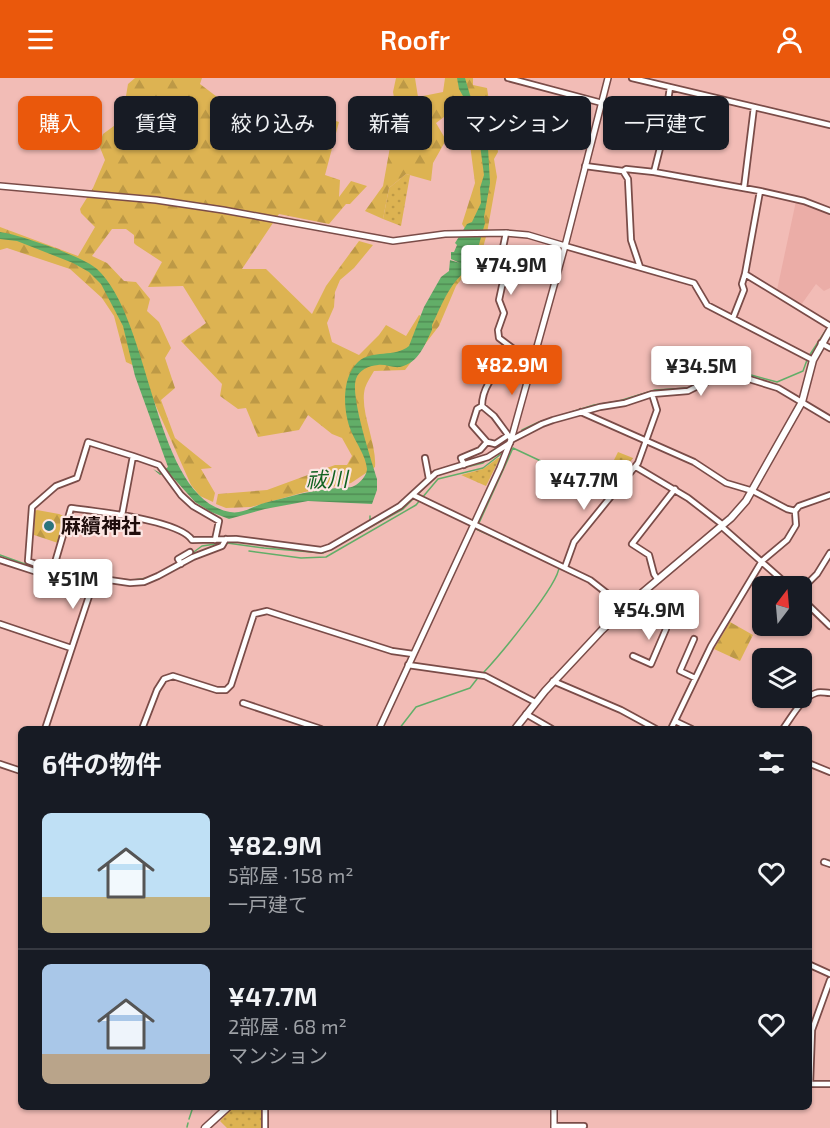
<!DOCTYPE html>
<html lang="ja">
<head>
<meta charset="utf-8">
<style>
  body { margin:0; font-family:"Exo 2","Noto Sans JP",sans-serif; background:#20242c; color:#f1f3f6; height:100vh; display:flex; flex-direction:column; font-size:22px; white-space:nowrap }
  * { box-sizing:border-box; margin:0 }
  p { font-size:20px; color:#9ea1a6 }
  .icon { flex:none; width:33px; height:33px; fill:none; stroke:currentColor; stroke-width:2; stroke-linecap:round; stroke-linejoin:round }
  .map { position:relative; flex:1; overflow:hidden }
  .details { position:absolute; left:18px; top:648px; width:794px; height:384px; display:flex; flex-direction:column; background:#171b24; border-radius:9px; box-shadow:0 2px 4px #0004 }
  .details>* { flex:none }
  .guide { position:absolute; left:18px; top:18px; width:795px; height:54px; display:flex; gap:12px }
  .needle { width:39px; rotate:16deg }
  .controls { position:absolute; left:752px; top:498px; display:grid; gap:12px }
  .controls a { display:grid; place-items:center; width:60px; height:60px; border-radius:9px; background:#171b24; box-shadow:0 2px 4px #0004; font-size:30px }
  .price { position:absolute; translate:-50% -51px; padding:0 14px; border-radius:6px; background:#fff; color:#222; font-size:20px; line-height:39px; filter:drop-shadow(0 2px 3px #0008) }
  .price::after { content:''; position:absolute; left:50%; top:36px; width:18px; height:14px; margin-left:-9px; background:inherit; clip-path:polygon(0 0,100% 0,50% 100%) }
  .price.current { background:#ea580c; color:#fff }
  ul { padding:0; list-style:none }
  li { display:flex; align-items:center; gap:18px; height:150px; padding:0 24px }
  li+li { border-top:2px solid #363941 }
  li span { display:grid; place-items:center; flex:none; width:168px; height:120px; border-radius:9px; color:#555 }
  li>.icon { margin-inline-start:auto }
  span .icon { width:72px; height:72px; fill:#fffc; stroke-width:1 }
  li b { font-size:26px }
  h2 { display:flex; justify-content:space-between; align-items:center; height:72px; padding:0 24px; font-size:26px }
  .pill { padding:0 21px; border-radius:9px; background:#171b24; box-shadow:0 2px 4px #0004; font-size:21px; line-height:54px }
  .pill.current { background:#ea580c; color:#fff }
  header { display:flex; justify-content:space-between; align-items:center; height:78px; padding:0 24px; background:#ea580c; color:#fff; font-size:27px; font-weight:600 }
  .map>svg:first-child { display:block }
  .built { fill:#ebada7 }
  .grass { fill:url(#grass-dots) }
  .forest { fill:url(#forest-firs) }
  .water { fill:url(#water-rules) }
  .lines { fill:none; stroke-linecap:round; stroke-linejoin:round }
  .stream { stroke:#62ae68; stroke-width:1.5 }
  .minor-casing { stroke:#7a4c48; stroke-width:8 }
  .tertiary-casing { stroke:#7a4c48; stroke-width:8 }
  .secondary-casing { stroke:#7a4c48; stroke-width:9 }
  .minor { stroke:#fff; stroke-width:4.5 }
  .tertiary { stroke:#fff; stroke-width:5 }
  .secondary { stroke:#fff; stroke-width:6 }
  .poi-dot { fill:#2b747d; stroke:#fce6e3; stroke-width:2 }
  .labels { text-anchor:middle; stroke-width:4.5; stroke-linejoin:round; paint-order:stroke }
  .poi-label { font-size:20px; font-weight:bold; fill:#1f0d0c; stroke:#fce6e3; text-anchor:start }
  .water-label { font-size:21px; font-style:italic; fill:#0f611f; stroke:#fce6e3 }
</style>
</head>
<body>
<header><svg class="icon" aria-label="menu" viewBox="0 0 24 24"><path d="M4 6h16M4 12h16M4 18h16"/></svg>Roofr<svg class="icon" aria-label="person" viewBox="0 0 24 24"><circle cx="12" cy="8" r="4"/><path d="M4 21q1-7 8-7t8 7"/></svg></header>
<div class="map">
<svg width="830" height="1050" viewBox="0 0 830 1050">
  <defs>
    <pattern id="grass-dots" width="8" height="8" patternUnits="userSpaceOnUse" patternTransform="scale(1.5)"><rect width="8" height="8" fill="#ddb352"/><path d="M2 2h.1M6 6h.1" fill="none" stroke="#bd9946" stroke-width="1.8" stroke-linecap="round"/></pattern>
    <pattern id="forest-firs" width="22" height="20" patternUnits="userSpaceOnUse" patternTransform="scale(1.5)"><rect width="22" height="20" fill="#ddb352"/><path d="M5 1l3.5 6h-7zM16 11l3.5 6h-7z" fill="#bd9946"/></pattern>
    <pattern id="water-rules" width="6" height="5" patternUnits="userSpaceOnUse" patternTransform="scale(1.5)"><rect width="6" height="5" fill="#62ae68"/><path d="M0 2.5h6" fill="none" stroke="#508c54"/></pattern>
  </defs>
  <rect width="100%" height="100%" fill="#f2bcb6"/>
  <path class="built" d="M796 123 830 135V210L824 213 816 206 801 227 777 212Z"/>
  <path class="grass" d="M406 96 410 97 401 148 383 141 389 110Z
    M618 374 633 380 610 411 603 409V404Z
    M498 380H500L486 408 461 397 483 391Z
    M233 1029H262V1050H227L220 1043Z"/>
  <path class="forest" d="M135 0H202L200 6 233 31 289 42H333L339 44 325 97 340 102 339 119 351 103 367 108 350 126H346L329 146 279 136 242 191H266L312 236 326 208 359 163 373 167 354 190 340 202 335 214 334 229 327 245 332 264 359 277 379 257 386 247 406 258 419 237 432 243 459 191 474 178 475 166 462 146 475 105 469 59 452 56 444 39 436 45 446 62 433 85 431 103 406 96 389 110 383 141 365 133 383 108 390 69 392 43H375L397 36 393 14 396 0H415L418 19 443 14 445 0H473V7L487 10C490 32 496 53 498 74L494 81 497 99 487 155 481 177 456 208 439 248 405 292 374 293C371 298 367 304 365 310 359 333 377 364 375 389L351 405 305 414 251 429 226 430 216 426 218 416 267 412 335 387H347L352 378 342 360 332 356 308 337 299 352 258 359 246 330 238 331 220 318 222 306 181 263 206 245 183 208 148 209 162 184 136 167 134 165V157L126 151H112L92 178 107 185 124 203 136 204 150 221 147 233 159 244 171 270 165 280 175 310 161 322 175 360 212 390 201 391 215 415 213 424 200 418 191 407 139 290 126 284 114 238 102 220 70 191 7 170 0 172V149L78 178 95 149 81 135 80 131 93 110 105 82 99 67 103 56 122 42 128 6Z
    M37 432 59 436 66 439 58 465 34 457 35 433Z
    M730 544 753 557 740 583 714 571Z"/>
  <path class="water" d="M457 0H465L470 17 479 32 488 70 490 105 484 139 485 145 473 188 462 185 472 189C450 202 443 225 432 247V252C425 266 419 285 400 289 393 290 385 286 378 287 368 288 359 292 356 301 350 318 371 381 377 401V412L372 426 308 423 265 431 229 441 211 434 195 424 168 394 160 397 153 391 160 395 168 389 135 298 123 248 101 206 89 194 73 185 17 163 0 161V154C18 156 84 179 97 191 153 243 152 420 230 434 241 436 251 430 261 426 270 423 282 421 292 418 306 414 321 412 336 410 342 410 350 410 354 408 360 405 367 397 367 391 366 378 356 365 351 353 343 333 341 300 358 284 372 271 395 280 409 268L424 229 441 199 449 193 450 182 460 185 451 181V174H454L457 167 455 165 467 146 472 144 481 125 480 110 484 97 480 67 472 45V34L459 11Z"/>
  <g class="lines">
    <path class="stream" d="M809 278 828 249
      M522 352 539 344 594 327 619 323 655 312 688 310 724 294 751 297 777 304 803 293 807 282
      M494 373 507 361
      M446 394 483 385 487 381
      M370 443V438
      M479 445 513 370 609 415 630 389
      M476 451 527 474
      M227 465 264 470 323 475 403 431 432 402
      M249 473 301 480 326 479 416 427 438 401 483 390 501 376
      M191 476 202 468 222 465
      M0 477 36 490 51 492
      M766 484 783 500
      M57 492C83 494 114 505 141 501 156 499 173 487 187 479
      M801 517 830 544
      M484 594C499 578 559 506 559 489
      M321 649 330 651
      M399 651 416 629 470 610 477 601
      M189 1041 193 1029
      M187 1049 188 1045"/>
    <g class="minor-casing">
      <path id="minor" d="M508 0 602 25
        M632 0 830 47
        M670 9 663 58 654 94 760 113 804 123 830 133
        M585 88 623 93 628 101 631 162 640 189
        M623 93 626 91 654 94
        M744 110 754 29
        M760 113 745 196 830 248
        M506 155 500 184 514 188 502 208 499 222 504 235 498 252 499 260 515 272 534 280
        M565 168 694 205 707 227 813 282
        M733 240 744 212 742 206 745 196
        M821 265 830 270
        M482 328 477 331 472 347 487 364 495 366 507 358
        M581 334 694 384 726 405 753 413 787 431 795 433 799 428 830 417
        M511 361 494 338 482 328C482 304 502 290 515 272
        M511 362 542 346 553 342 600 329 625 325 652 316 688 313 706 304 725 297 749 301 778 310 830 341
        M133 378 159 387 181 417 193 428 219 443 215 462
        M425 380 429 401
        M464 387 461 380 480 372 487 364
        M636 389 688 420 723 447
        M413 417 590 502 627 531
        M721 448 789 508
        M0 482 37 494H54L130 505 144 504 158 498 193 479 222 468 226 461
        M181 486 178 481 190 474
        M54 488 71 430C95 433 180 442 192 462L236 461 321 472 330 469 400 428 436 395 488 379 510 365
        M565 489 574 464 638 385 657 332 652 316
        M54 494V488H41L28 483 32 429 56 408 77 400 88 364 133 378 122 437
        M658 502 654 496 649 477 632 466 675 411
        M801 512 817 496 830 475
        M801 520 830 548
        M0 546 71 570
        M694 561 680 593 695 600
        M633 578 651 586 666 551
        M408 587 485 598 535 624
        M553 603 621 632 656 651
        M243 625 321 651
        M526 636 552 651
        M675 643 692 651
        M45 651 95 500
        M142 651 157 612 164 601 173 598 217 612H226L231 607 254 536 267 533 392 573 413 576
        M671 651 711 568 762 483 787 462 796 447 795 433
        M783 651C791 640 802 619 816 615 820 613 825 615 830 615
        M808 685 830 694
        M0 686 21 693
        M824 784 830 786
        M808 886 830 896
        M808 1006H830
        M810 1006 812 952 830 902
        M554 1048H584
        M265 1050V1029"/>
    </g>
    <g class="tertiary-casing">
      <path id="tertiary" d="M0 108 156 122 223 132 393 163 445 156 506 155 528 157 565 168
        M379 651 500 390 511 362 565 168 608 0
        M554 1050V1029"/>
    </g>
    <g class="secondary-casing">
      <path id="secondary" d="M515 651 545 613 602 552 642 515 731 440 746 423 802 324 813 282 830 252
        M205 1050 228 1029"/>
    </g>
    <use href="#minor" class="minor"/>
    <use href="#tertiary" class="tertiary"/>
    <use href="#secondary" class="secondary"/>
  </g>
  <circle class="poi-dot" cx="49" cy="448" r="6"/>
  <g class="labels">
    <g class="poi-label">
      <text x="61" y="455">麻續神社</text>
    </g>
    <g class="water-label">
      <text transform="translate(327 402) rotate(-2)" y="7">祓川</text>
    </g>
  </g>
</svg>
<div class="controls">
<a><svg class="needle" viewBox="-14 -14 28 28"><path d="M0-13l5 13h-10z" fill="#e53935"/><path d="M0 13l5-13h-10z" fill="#9ea1a6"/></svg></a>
<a><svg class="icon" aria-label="layers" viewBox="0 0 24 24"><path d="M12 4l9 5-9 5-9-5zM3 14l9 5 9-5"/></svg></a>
</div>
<b class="price" style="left:511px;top:218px">¥74.9M</b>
<b class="price current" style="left:512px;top:318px">¥82.9M</b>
<b class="price" style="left:701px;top:319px">¥34.5M</b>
<b class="price" style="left:584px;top:433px">¥47.7M</b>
<b class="price" style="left:73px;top:532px">¥51M</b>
<b class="price" style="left:649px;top:563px">¥54.9M</b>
<div class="guide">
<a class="pill current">購入</a>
<a class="pill">賃貸</a>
<a class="pill">絞り込み</a>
<a class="pill">新着</a>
<a class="pill">マンション</a>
<a class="pill">一戸建て</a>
</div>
<section class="details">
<h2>6件の物件<svg class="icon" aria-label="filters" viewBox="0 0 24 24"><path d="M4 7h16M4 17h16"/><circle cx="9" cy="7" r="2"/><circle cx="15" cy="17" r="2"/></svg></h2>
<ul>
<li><span style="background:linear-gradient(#bfe0f5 70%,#c2b280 0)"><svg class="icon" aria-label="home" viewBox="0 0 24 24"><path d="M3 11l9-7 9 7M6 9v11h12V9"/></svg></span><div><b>¥82.9M</b><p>5部屋 · 158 m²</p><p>一戸建て</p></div><svg class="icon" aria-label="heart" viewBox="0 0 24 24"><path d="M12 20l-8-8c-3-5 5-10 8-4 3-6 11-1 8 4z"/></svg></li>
<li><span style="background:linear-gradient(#a9c7e8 75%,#b9a48a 0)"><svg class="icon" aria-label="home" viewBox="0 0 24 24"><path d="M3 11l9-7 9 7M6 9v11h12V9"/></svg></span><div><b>¥47.7M</b><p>2部屋 · 68 m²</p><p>マンション</p></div><svg class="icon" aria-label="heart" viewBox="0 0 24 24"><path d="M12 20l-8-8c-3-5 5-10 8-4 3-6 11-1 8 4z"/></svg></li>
</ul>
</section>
</div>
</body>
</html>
